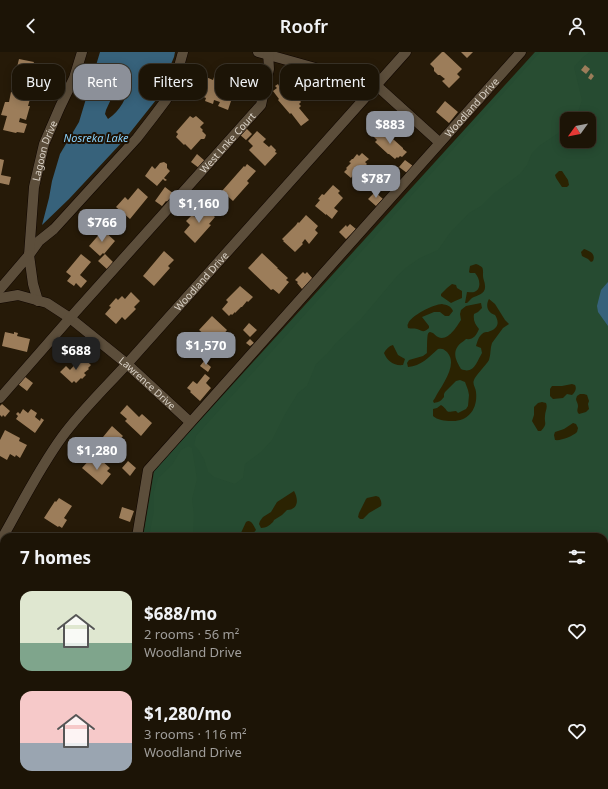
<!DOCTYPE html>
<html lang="en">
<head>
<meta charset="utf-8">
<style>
  body { margin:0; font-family:"Noto Sans",sans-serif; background:#251d10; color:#f1f3f6; height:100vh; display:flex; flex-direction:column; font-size:15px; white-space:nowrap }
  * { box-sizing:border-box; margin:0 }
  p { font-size:13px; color:#a09e9b }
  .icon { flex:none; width:22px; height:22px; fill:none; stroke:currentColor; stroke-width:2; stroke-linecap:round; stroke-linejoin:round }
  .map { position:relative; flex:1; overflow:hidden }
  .drawer { position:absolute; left:0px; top:481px; width:608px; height:256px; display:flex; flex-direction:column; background:#1c1406; border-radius:12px 12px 0 0; box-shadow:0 2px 10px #0003,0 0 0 1px #3a3328 }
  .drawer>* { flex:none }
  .banner { position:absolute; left:12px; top:12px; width:400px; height:36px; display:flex; gap:8px }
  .needle { width:26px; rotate:237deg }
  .fabs { position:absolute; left:560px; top:60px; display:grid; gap:8px }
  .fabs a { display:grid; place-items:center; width:36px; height:36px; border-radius:8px; background:#1c1406; box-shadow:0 2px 10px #0003,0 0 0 1px #3a3328; font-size:20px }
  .price { position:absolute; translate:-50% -34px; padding:0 9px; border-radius:8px; background:#8c9099; color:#fff; font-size:13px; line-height:26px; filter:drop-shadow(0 1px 2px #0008) }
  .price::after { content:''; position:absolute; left:50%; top:24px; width:12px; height:9px; margin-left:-6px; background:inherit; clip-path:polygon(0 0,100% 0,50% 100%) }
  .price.current { background:#222; color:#fff }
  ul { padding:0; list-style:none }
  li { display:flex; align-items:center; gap:12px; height:100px; padding:0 20px }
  li span { display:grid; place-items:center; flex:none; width:112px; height:80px; border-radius:12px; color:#555 }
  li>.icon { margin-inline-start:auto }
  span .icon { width:48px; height:48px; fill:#fffc; stroke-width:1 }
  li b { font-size:17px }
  h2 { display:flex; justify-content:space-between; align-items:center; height:48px; padding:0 20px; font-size:17px }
  .tag { padding:0 14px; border-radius:12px; background:#1c1406; box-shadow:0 2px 10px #0003,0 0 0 1px #3a3328; font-size:14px; line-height:36px }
  .tag.current { background:#8c9099; color:#fff }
  header { display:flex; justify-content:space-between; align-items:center; height:52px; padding:0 20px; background:#1c1406; font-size:18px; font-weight:600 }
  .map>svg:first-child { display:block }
  .industrial { fill:#2f1f16 }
  .green { fill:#264b31; fill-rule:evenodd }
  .forest { fill:#284d32 }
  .sand { fill:#2b2302 }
  .water { fill:#37627b; fill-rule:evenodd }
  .building { fill:#9c7d5a }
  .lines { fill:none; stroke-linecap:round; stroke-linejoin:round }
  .minor-casing { stroke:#0f0500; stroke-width:11 }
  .major-casing { stroke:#0f0500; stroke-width:11 }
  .minor { stroke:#5c4e3b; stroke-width:10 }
  .major { stroke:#998755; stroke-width:10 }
  .rail { stroke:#b9b1a4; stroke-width:3; stroke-dasharray:2 4; stroke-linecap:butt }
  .labels { text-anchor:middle; stroke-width:4; stroke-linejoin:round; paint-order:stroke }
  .street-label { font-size:10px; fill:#dbd3c8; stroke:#1d1002 }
  .water-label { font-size:11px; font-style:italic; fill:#89d1fb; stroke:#1d1002 }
</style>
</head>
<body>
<header><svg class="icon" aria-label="back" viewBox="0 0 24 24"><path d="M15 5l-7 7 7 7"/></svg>Roofr<svg class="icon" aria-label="person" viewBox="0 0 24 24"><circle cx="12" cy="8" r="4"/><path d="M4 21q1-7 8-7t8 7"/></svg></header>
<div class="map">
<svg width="608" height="737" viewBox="0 0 608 737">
  <rect width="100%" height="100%" fill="#261a08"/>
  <path class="industrial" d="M6 733H120L126 737H8L4 735Z"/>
  <path class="green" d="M535 0H608V737H226L220 733H604V485H143L154 419ZM567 67H589V89H567Z"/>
  <path class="forest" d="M540 0H590L582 6 574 15 582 48 577 63 573 67H567V73L557 82 539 94 532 101 527 113 520 122 493 142 481 154 469 161 450 181 438 198 420 206 407 215 398 223 361 267 336 291 327 302 316 312 307 334 298 341 284 364 272 388 261 400 245 412 243 426 235 432 214 425 208 420 204 407 198 397 194 393 196 384Z
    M188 394 192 396 197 427 192 447 194 463 193 485H149L154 458V439L158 426 172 413 181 398Z"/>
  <path class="sand" d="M559 119H562L568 128 569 133 567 135H562L556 126 555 123Z
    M584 197C590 199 596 202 593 209L591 210 588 207 582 204 581 200Z
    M476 212C484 215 483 216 483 224 483 227 485 230 485 234 486 242 477 243 472 246 470 248 469 249 467 251H465L467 240C470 240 474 241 476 239 482 235 479 225 475 221H470L469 220 470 214Z
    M452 232 456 233 457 236 462 239V246L455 249 451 251 441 244V242L447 236Z
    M489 247 495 252 505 268 509 272 503 276 492 291C490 296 491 302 489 308 486 313 475 324 474 328 472 332 476 336 476 340 478 357 468 370 451 369 445 369 437 368 433 364V357L437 356 441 353C450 359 443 361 456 359L458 361 466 357 468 354 469 343 468 338 465 330 460 328 456 329 445 340 444 342V345C441 349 439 350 434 351L433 349 435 346C441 334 459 313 447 300 444 297 442 296 438 297 429 305 421 314 408 315L407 311 409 308 423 304 427 301C427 300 427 283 428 282 428 281 429 280 430 280 435 281 434 283 438 285 448 290 457 274 461 268L460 262 461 258 466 254 481 251 482 256 478 260 474 262C473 268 475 272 479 277 476 284 473 288 466 287 463 290 460 291 458 294 452 302 457 310 461 317 474 323 477 309 482 301L481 296 476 294C477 290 479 284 482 282 484 280 486 280 488 280 498 277 500 271 495 263 488 261 485 254 489 247Z
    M442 252C447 253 451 254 453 259L449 264H445L440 260H434L422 265 429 274V276C423 281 423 279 417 277 414 276 411 277 408 276 408 275 407 273 408 272 410 264 434 252 442 252Z
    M393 293 398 303 405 307 403 313C394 314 387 309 384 301 386 297 389 294 393 293Z
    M572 332 575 333C577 337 575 340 572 343L567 342 563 346 553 347 550 344V337L552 334H562Z
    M580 342H584L587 343 589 349 588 352 589 357 586 360 579 362C576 359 578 357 578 354 578 351 576 349 576 347L577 344Z
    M542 350 546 351C548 356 545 359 545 364 544 372 548 371 541 379H538L532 369 534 363V355L538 351Z
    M573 371 576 372 578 376 577 380C573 384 561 389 555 388L554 383 555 380 564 377Z
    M294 439C299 448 298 458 287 458L282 463 274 468 273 470C270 473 266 476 261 476L259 472 260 469 263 465 271 460 277 450Z
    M376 444 379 445C381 448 382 451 381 454L369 461 363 467H360L358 465 359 461 366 447 367 446Z
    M248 469C252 469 254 474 256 478L250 485H236L240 483 246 470Z"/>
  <path class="water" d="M100 0H175L174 5 156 48 125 87 69 147 42 173 49 146 52 129 60 102 79 70ZM125 28 129 30C128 45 120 59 108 67L105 62 106 58 112 45 117 32Z
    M608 230V274L598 260 597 254 601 238Z"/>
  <path class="building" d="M442 0H444L462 17 457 22 460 25 449 36 442 29 445 27 440 23H438L434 19V16L430 12Z
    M461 0H473L467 6Z
    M19 7 34 10 32 15 29 14 30 17 29 22 37 24 34 34 11 28 14 18 16 19Z
    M585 13 590 17 586 22 581 18Z
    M591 21 594 24 591 28 588 26Z
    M215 22 223 25 216 43 231 49 228 58 218 54 220 50 214 48 213 52 205 49 206 46 201 44 204 37 201 36 206 25 213 28Z
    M278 32 280 36 281 35 287 42 290 40 294 45 296 44 301 50 299 52 301 54 299 56 309 68 301 74 291 61 290 62 278 48 279 47 273 39 277 36 275 34Z
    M11 40 27 43 30 47 28 54H30L26 68 20 66 19 70 27 72 24 81 17 80 16 81 3 78 7 64 1 63 5 50H9Z
    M445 49 458 60 449 71 436 60Z
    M190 64 193 66 196 64 204 71 200 75 203 78 202 79 206 83 205 86 204 87H201L191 98 185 92 184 93 176 85 178 82 176 80Z
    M245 75 252 82 246 88 239 82Z
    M380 78 384 82 385 81 389 84 391 82 394 86 393 87 403 96V97L407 100 402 105 400 104 398 106 397 105 395 107 389 102H388L375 90 377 88 374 85Z
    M257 79 266 87 263 90 269 95 271 93 276 98 275 100 277 101 265 114 249 98 253 94 248 89Z
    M362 101 369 107 365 110 367 112 363 116 368 120 360 129 353 123 351 126 344 120 347 117 346 116 351 111 349 110 352 107H353L357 102 359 104Z
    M197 102 205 109 199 116 191 110Z
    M0 107 4 108 1 123 11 125 9 133 0 131Z
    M405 108 413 114 407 121 399 115Z
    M164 110 167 112V116L170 119 164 126 167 128 165 129 163 127 157 134 145 124 152 114 155 117 160 111Z
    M247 112 256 119 247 129 249 131 233 149 222 139 244 114 245 115Z
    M333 133 340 139 338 141 343 146 334 156 338 159 332 167 326 162V163L315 154 320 148 318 147 322 142 324 143Z
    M165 135 174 142 168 150 166 149 162 154 155 149Z
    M138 136 148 145 130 167 116 155 125 145 128 148Z
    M375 140 383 147 376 154 368 147Z
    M208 152 211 156 208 159 215 165 209 172 211 173 195 191 184 180 190 173 186 169 192 163 196 166 205 156H204Z
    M306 163 318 174 315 178 318 181 309 192 305 187 302 191 303 192 295 200 283 189H284L282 187 296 173 298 170 299 171Z
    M350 172 356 177 346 187 339 180 346 173 347 175Z
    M103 178 115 189 104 202 103 201 100 204 89 194Z
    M164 199 174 208 168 214 170 216 154 234 143 224Z
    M262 201 278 216H277L288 226 286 228 289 230 279 242 273 237 271 238 248 216Z
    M81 202 91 210 80 223 87 229 81 236 76 231 74 234 67 229 71 224 66 220Z
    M105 202 114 211 108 218 98 209Z
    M303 220 305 222 307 220 313 227 302 237 297 231 298 230 295 228Z
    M240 234 253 245 248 250 247 249 242 255H241L235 261V260L232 263 231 262 229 264 222 257 228 250 226 248Z
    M131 240 140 249 134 255 136 257 125 268 122 265 116 272 105 262 111 255 109 254 116 246 118 248 122 244 125 247Z
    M212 264 227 278 223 283 227 287 220 295 214 290 206 298 198 290 205 283 199 278Z
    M249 271 257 278 250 285 243 278Z
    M5 280 14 282V280L18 281 17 284 30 287 27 300 2 294Z
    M250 287 254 291 250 294 246 291Z
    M82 305 91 313 88 316 89 317 84 321 86 323 82 327 81 326 76 331 74 329 72 331 60 320 66 314 70 318Z
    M204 309 211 315 208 320 200 314Z
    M205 322 210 326 206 331 211 336 200 349 190 340 191 339 187 336 193 329 197 332Z
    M24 324 33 331 27 339 18 332Z
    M2 352 10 359 5 365 3 363 2 365 0 363V354Z
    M127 353 139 365 142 362 152 371 141 384 125 369 127 367 120 361Z
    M23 357 28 361 31 357 37 361 35 365 40 369 41 366 44 368 35 381 16 367 18 364 16 362 18 360 20 362Z
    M112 374 123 384 120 387 125 391 117 401 115 400 113 402 100 390 103 386V385Z
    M5 378 20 386 19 389 27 393 20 406 16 403 15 405 10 402 7 408 0 404V388Z
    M91 406 99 412 102 409 110 416 107 419 111 422 102 433 82 416Z
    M128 409 136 416 130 424 122 416Z
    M59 446 72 454 64 466 67 468 62 476 59 474 58 475 44 466 55 449 56 450Z
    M122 455 134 459 130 470 119 466Z
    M4 656V683L0 680V662Z
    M88 733H106L103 737H93Z"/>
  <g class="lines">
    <g class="minor-casing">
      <g id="minor">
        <path d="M258 0 376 33 439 90"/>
        <path d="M29 203 39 189 54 177 137 86 154 64 166 48 176 25 183 0"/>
        <path id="s1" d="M29 203 34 135 44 92 60 55 74 26 82 0"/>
        <path d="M0 237 29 203 33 232 38 249"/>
        <path id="s2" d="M0 246 18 243 47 251 70 266 127 312 190 370"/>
        <path id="s3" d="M0 346 70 266 261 53 269 17 268 0"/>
        <path id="s4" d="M137 485 148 418 521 0"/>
        <path id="s5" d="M0 490C20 455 38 418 62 385 81 359 105 336 127 312L406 0"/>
      </g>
    </g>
    <g class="major-casing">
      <path id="major" d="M0 600 4 603
        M205 733 211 737"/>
    </g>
    <use href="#minor" class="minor"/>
    <use href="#major" class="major"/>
    <path class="rail" d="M0 633 4 635
      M0 641 4 644
      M141 733 148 737
      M157 733 163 737"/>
  </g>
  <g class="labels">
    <g class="street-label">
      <text dy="4" stroke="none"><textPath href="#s4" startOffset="554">Woodland Drive</textPath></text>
      <text dy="4" stroke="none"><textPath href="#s3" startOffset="342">West Lnke Court</textPath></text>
      <text dy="4" stroke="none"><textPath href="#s1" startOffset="106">Lagoon Drive</textPath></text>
      <text dy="4" stroke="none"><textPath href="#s5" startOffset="331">Woodland Drive</textPath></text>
      <text dy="4" stroke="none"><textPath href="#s2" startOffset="177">Lawrence Drive</textPath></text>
    </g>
    <g class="water-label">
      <text x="96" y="90">Nosreka Lake</text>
    </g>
  </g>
</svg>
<div class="fabs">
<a><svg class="needle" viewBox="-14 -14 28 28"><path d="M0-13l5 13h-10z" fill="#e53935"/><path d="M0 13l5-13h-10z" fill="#a09e9b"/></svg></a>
</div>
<b class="price" style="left:390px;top:93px">$883</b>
<b class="price" style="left:376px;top:147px">$787</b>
<b class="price" style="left:199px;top:172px">$1,160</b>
<b class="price" style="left:102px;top:191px">$766</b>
<b class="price" style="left:206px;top:314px">$1,570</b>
<b class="price current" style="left:76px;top:319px">$688</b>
<b class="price" style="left:97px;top:419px">$1,280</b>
<div class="banner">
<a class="tag">Buy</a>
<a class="tag current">Rent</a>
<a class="tag">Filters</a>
<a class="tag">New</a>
<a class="tag">Apartment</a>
</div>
<section class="drawer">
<h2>7 homes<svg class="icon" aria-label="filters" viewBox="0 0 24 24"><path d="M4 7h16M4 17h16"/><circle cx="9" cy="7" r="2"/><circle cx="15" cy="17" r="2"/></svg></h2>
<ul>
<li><span style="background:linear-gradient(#dfe7d0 65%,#7fa58c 0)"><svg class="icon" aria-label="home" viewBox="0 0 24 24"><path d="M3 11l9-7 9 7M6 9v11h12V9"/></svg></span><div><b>$688/mo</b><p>2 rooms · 56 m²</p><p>Woodland Drive</p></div><svg class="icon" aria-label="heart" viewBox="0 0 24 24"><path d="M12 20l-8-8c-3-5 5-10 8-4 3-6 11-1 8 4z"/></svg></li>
<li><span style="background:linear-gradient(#f6c9c9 65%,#9aa5b1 0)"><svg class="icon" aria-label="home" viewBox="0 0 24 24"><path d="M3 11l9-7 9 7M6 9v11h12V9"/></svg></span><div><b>$1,280/mo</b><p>3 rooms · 116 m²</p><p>Woodland Drive</p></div><svg class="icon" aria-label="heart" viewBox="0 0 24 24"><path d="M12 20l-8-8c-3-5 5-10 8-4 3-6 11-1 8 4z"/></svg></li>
</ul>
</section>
</div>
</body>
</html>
